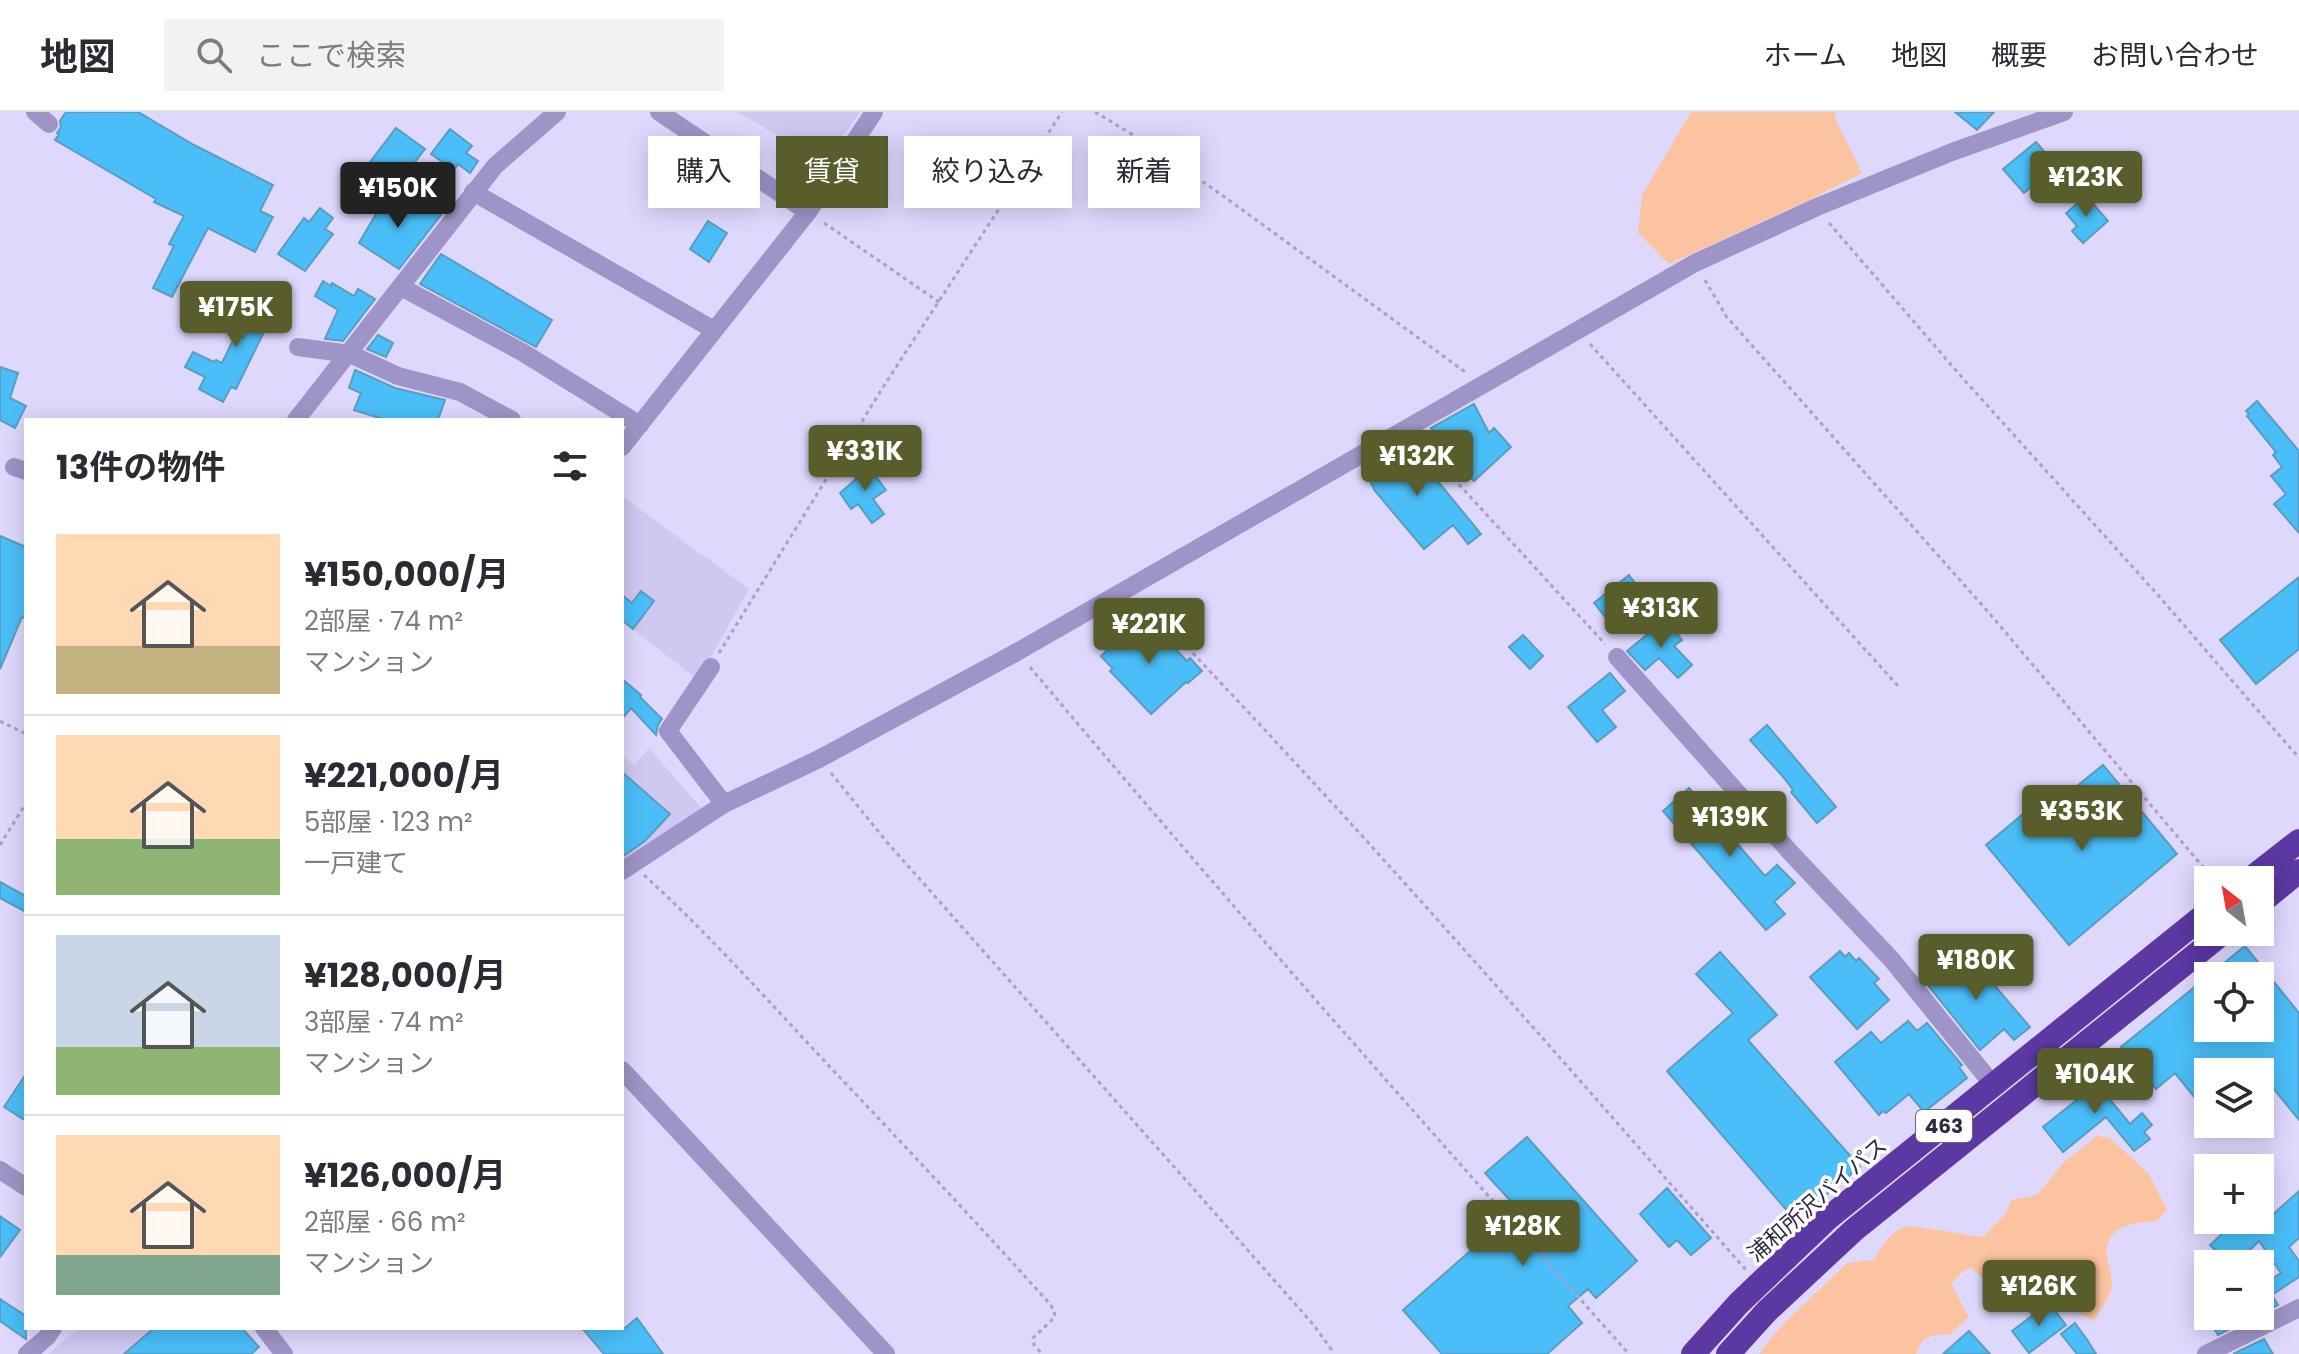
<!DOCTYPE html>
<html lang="ja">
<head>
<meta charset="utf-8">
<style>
  body { margin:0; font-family:Poppins,"Noto Sans JP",sans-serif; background:#f2f2f3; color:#2b2b33; height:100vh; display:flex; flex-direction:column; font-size:30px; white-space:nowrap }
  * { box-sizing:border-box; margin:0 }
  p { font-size:26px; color:#7c7c81 }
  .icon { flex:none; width:44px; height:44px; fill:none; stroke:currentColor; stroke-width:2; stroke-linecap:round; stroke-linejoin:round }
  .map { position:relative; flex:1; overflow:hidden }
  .panel { position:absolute; left:24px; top:306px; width:600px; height:912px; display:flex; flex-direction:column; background:#fff; border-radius:0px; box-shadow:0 4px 20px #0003 }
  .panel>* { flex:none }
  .hud { position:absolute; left:648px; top:24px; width:760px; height:72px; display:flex; gap:16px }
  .needle { width:52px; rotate:329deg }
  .controls { position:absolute; left:2194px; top:754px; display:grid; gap:16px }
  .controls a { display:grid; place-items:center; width:80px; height:80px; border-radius:0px; background:#fff; box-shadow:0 4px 20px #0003; font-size:40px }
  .price { position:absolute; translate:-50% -68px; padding:0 18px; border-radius:8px; background:#585d2b; color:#fff; font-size:26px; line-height:52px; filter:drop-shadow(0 2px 4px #0008) }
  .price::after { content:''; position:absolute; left:50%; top:48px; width:24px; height:18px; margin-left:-12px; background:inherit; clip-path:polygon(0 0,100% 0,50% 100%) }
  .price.on { background:#222; color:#fff }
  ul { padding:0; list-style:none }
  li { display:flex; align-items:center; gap:24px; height:200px; padding:0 32px }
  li+li { border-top:2px solid #e1e1e2 }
  li span { display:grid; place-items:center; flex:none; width:224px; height:160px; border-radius:0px; color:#555 }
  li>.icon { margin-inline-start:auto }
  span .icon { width:96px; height:96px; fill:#fffc; stroke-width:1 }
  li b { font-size:34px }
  h2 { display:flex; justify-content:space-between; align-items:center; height:96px; padding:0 32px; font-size:34px }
  .pill { padding:0 28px; border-radius:0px; background:#fff; box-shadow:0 4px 20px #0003; font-size:28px; line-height:72px }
  .pill.on { background:#585d2b; color:#fff }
  header { display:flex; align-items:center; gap:48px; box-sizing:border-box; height:112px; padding:0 40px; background:#fff; border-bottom:2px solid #e1e1e2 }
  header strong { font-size:38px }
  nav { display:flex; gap:44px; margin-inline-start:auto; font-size:28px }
  .search { width:560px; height:72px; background:#f2f2f3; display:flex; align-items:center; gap:20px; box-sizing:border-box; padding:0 28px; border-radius:0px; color:#7c7c81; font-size:30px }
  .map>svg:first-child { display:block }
  .built { fill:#d0c8f1 }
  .green { fill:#fbc39f }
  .building { fill:#4abef8; stroke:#5c9cbf; stroke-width:2 }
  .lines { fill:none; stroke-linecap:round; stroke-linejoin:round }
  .path { stroke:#a9a2c3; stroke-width:3; stroke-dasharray:4 4; stroke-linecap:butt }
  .minor { stroke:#9f94c7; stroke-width:18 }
  .highway { stroke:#5c38a3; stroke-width:24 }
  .labels { text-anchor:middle; stroke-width:7; stroke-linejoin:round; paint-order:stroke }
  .shield { fill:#fff; stroke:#6d697a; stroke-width:2 }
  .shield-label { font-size:20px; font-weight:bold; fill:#2f2941 }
  .street-label { font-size:22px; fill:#2f2941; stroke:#fff }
</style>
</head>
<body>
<header>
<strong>地図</strong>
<div class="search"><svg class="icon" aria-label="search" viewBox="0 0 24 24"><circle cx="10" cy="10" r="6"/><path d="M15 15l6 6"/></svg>ここで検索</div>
<nav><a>ホーム</a><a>地図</a><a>概要</a><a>お問い合わせ</a></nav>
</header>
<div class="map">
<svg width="2299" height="1242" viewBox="0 0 2299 1242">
  <rect width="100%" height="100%" fill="#dfd8fd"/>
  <path class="built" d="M738 0H860L823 51Z
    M622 384 749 477 698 568 622 509Z
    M649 636 702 697 622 754V643L634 653Z
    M78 1216H171L195 1242H48Z"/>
  <path class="green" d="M1691 0H1836L1835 7 1862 61 1807 89 1669 152 1638 121 1642 83Z
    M2098 1023 2111 1027 2149 1062 2167 1098 2157 1109C2134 1110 2104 1114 2107 1143 2108 1156 2115 1169 2110 1181 2106 1191 2098 1200 2094 1209L2078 1200 2068 1178 2019 1191 1999 1183 1971 1155 1961 1161 1951 1172 1969 1205 1949 1223H1934L1923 1228 1916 1242H1759C1783 1207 1817 1182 1847 1151L1874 1148C1881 1136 1890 1119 1905 1115 1915 1112 1967 1124 1983 1125L2006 1101 2011 1088 2037 1083 2064 1050Z"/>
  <path class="building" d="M66 0H138L194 33 273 73 260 99 273 105 255 140 208 116 172 185 153 176 174 134 169 132 184 104 154 90 156 87 55 28 59 22 57 21 61 15 60 9Z
    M1955 0H1994L1977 18Z
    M396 16 425 37 411 55 407 52 401 61 386 51 381 58 370 50Z
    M450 17 472 34 466 41 478 49 470 61 458 52 454 58 431 42Z
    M2036 30 2056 54 2024 81 2003 57Z
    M389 80 422 101 429 94 441 103 399 157 359 131Z
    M2086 84 2108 109 2083 131 2072 119 2077 114 2066 101Z
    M320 96 333 106 325 117 333 122 305 159 278 142 304 106 309 110Z
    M708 109 727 121 709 150 690 137Z
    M441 142 552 208 536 235 420 172Z
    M323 169 331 174 332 171 354 184 358 177 375 187 343 229 325 227 338 198 315 184Z
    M256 170 281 185 236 277 231 275 223 290 199 277 205 265 185 255 193 240 214 250 216 248 222 251 236 222 244 226 259 196 246 191Z
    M378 223 393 231 386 245 367 237Z
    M0 255 18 261 10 286 26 294 15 316 0 308Z
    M355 258 395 276 445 288 438 308H386L354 298 361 281 349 276Z
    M2257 289 2299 339V421L2274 392 2286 382 2271 364 2282 355 2273 343 2276 340 2247 304 2249 302 2246 299Z
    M1474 292 1489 321 1494 316 1511 335 1474 369 1447 339 1444 341 1431 316Z
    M1403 332 1416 355 1422 350 1481 422 1468 432 1453 413 1424 437 1375 379 1363 355Z
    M866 351 886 378 873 387 884 402 872 411 858 392 851 397 840 381 856 367 852 361Z
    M0 424 26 435V507L22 505 0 557Z
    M1629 463 1645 484 1611 512 1594 491Z
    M2299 465V537L2256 572 2220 528Z
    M641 479 654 489 633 517 622 508V483L632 491Z
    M1666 507 1682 528 1674 534 1692 553 1678 566 1659 546 1645 558 1627 539Z
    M1148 509 1187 549 1190 546 1202 559 1188 571 1186 570 1151 602 1110 559 1113 557 1101 544 1135 512 1140 517Z
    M1523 523 1543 544 1530 557 1509 535Z
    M1610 561 1625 579 1602 598 1616 615 1597 630 1568 595Z
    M622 567 641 583 640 585 662 607 658 613 656 623 631 596 622 607Z
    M1767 613 1836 695 1817 711 1791 680 1793 678 1784 666 1750 628Z
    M2103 653 2177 742 2069 833 1986 733 2042 686 2050 696Z
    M622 660 670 702 645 729 622 745Z
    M1689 676 1765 764 1777 753 1795 771 1774 790 1785 802 1766 818 1663 699Z
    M0 770 26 784V800L0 786Z
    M2245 834 2299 901V1008L2269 971 2260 978V960H2208V1002L2175 961 2156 977 2121 935 2208 864V916H2260V864H2208Z
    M1840 839 1845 845 1849 841 1856 849 1859 846 1879 867 1874 871 1889 888 1857 917 1810 865Z
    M1965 839 2030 915 2014 928 2004 917 1980 938 1927 872Z
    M1720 840 1777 903 1748 928 1860 1055 1795 1108 1667 959 1733 901 1696 862Z
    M1908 909 1917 919 1927 911 1962 953 1959 955 1967 966 1924 1000 1909 982 1886 1001 1883 999 1879 1003 1835 950 1871 920 1881 931Z
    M2102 954 2113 968 2102 978 2130 1012 2142 1001 2152 1013 2144 1020 2150 1027 2134 1039 2106 1005 2063 1040 2043 1015 2083 983 2077 974Z
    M26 962V1009L4 995Z
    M1527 1025 1637 1149 1596 1186 1588 1177 1568 1194 1582 1211 1547 1242H1442L1403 1198 1518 1097 1485 1061Z
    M1667 1076 1711 1126 1691 1143 1677 1128 1669 1135 1640 1102Z
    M2299 1079V1126L2289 1135 2299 1149V1165L2272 1183 2278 1193 2260 1202V1163L2265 1171 2281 1161 2259 1129 2245 1143 2242 1140 2229 1152 2210 1133 2237 1108H2252L2259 1115Z
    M0 1104 20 1118 0 1145Z
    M0 1187 26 1204V1227L0 1209Z
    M2049 1191 2066 1213 2029 1241 2012 1219Z
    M2218 1204H2251L2252 1206 2218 1223 2209 1209Z
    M637 1206 663 1242H604L582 1216H625Z
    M2075 1211 2088 1229 2096 1242H2077L2061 1222Z
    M154 1216H242L259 1235 251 1242H124Z
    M1969 1219 1990 1242H1943Z
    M2264 1227 2273 1242H2233Z"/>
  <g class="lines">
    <path class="path" d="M1095 0 1150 33 1226 86 1468 262
      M824 111 939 190
      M1829 111 1959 262 2157 482 2299 646
      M1705 168 1726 204 1990 502 2214 768
      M1590 232 1898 574
      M1421 331 1605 532
      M1143 489C1351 705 1548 932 1746 1158
      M719 541 885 272 1062 0
      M1030 555C1225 788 1427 1015 1629 1242
      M0 609 26 622
      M831 661 886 729 1312 1211 1334 1241
      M0 733 26 691
      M644 763C710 823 769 890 830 955 904 1033 977 1111 1049 1191L1054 1198 1055 1205 1033 1226 1034 1233 1042 1242"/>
    <path class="minor" d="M35 0 49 12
      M659 0 808 100
      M473 80 714 218
      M401 175 522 240 640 313
      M298 235 350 242 398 264 460 280 512 308
      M296 308 495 54 557 0
      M622 335 808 100 874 0
      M14 355 26 359
      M1617 545 1790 740 1892 848 1994 974
      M711 555 668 619 724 692
      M622 759 724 692 819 647 1017 540 1695 151 1817 95 1952 40 2064 0
      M622 958 886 1242
      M0 1058 26 1075
      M264 1216 284 1242
      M27 1242 47 1225 53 1216
      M2206 1242 2299 1196"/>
    <path class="highway" d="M2249 768 2299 729
      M2260 791 2299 759
      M1693 1242 1739 1191 1827 1107 2208 800
      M1728 1242 1767 1199 1854 1118 2224 820"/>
  </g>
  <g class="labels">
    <rect class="shield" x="1916" y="998" width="56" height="32" rx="6"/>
    <g class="shield-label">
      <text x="1944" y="1021">463</text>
    </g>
    <g class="street-label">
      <text transform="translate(1817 1087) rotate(-41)" y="8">浦和所沢バイパス</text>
    </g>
  </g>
</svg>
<div class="controls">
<a><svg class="needle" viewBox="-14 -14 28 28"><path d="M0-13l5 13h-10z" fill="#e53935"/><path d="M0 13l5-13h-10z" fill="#7c7c81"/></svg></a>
<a><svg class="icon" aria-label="locate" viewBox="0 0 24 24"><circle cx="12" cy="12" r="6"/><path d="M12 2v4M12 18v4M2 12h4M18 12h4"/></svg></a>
<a><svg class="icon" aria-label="layers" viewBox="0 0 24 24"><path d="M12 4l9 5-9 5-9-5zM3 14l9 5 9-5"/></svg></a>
<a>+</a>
<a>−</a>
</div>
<b class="price" style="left:2086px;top:107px">¥123K</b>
<b class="price on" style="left:398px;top:118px">¥150K</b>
<b class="price" style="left:236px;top:237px">¥175K</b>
<b class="price" style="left:865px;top:381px">¥331K</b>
<b class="price" style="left:1417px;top:386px">¥132K</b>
<b class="price" style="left:1661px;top:538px">¥313K</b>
<b class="price" style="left:1149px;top:554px">¥221K</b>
<b class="price" style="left:2082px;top:741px">¥353K</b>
<b class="price" style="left:1730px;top:747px">¥139K</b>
<b class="price" style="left:1976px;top:890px">¥180K</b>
<b class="price" style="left:2095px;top:1004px">¥104K</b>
<b class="price" style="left:1523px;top:1156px">¥128K</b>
<b class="price" style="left:2039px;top:1216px">¥126K</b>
<div class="hud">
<a class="pill">購入</a>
<a class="pill on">賃貸</a>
<a class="pill">絞り込み</a>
<a class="pill">新着</a>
</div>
<section class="panel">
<h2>13件の物件<svg class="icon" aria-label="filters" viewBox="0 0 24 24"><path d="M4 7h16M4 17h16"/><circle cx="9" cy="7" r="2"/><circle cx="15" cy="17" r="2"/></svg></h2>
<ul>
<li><span style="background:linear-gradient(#ffd9b3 70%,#c2b280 0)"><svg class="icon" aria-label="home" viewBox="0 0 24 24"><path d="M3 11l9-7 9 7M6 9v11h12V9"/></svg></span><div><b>¥150,000/月</b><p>2部屋 · 74 m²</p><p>マンション</p></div></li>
<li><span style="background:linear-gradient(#ffd9b3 65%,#8fb573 0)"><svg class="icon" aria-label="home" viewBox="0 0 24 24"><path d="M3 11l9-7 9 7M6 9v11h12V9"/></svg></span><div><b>¥221,000/月</b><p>5部屋 · 123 m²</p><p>一戸建て</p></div></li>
<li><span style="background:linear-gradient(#c9d6e8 70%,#8fb573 0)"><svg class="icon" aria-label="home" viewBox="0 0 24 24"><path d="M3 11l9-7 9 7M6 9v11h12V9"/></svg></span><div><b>¥128,000/月</b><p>3部屋 · 74 m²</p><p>マンション</p></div></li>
<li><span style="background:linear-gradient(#ffd9b3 75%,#7fa58c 0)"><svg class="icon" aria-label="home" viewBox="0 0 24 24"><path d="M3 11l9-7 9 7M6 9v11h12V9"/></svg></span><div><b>¥126,000/月</b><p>2部屋 · 66 m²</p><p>マンション</p></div></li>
</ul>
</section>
</div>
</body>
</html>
